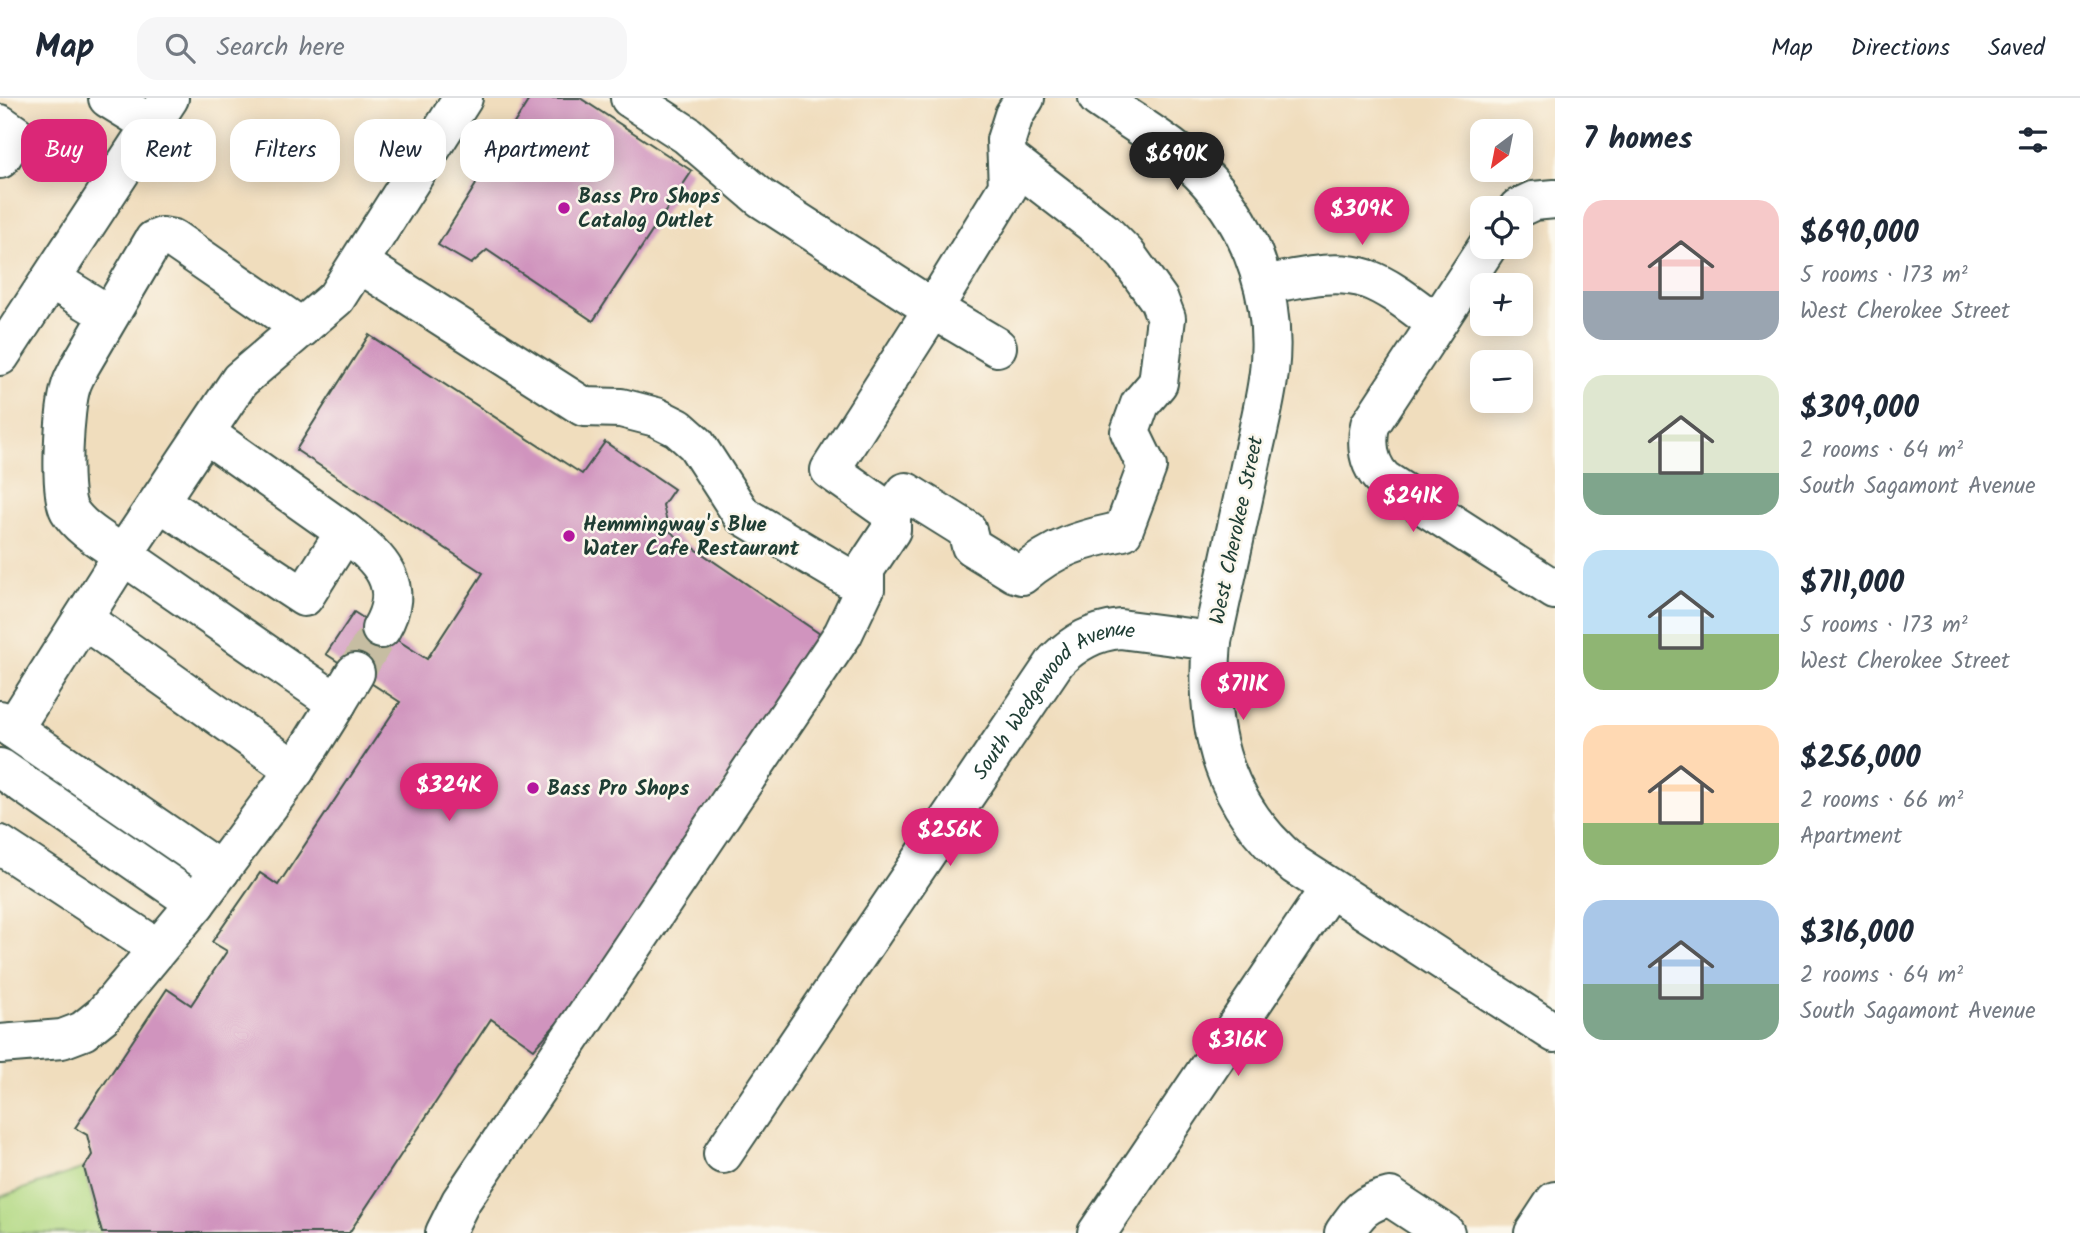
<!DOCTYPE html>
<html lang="en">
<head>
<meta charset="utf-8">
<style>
  body { margin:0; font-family:Kalam,sans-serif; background:#f6f6f7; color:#1f2937; height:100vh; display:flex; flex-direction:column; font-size:26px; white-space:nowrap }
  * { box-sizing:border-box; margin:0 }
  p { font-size:23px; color:#747a83 }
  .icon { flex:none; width:38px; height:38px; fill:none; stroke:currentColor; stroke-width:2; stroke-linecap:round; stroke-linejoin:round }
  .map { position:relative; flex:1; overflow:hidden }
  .sheet { display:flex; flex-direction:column; background:#fff; width:525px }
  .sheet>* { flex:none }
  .hud { position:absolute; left:21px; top:21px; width:665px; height:63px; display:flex; gap:14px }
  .needle { width:46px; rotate:212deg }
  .tools { position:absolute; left:1470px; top:21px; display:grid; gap:14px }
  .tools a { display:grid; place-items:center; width:63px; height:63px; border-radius:14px; background:#fff; box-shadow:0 4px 18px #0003; font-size:35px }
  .price { position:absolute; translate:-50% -60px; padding:0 16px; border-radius:24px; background:#db2777; color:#fff; font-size:23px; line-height:46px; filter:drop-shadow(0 2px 4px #0008) }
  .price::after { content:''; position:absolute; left:50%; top:42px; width:21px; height:16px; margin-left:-10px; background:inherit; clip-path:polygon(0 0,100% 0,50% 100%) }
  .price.selected { background:#222; color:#fff }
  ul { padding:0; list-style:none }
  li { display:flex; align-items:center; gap:21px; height:175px; padding:0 28px }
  li span { display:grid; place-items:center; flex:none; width:196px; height:140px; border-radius:21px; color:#555 }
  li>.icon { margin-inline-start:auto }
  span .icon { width:84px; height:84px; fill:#fffc; stroke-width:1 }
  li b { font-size:30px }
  h2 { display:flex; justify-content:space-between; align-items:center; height:84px; padding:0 28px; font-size:30px }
  .tag { padding:0 24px; border-radius:21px; background:#fff; box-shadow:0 4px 18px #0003; font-size:24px; line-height:63px }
  .tag.selected { background:#db2777; color:#fff }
  header { display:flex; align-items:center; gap:42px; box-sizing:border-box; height:98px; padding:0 35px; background:#fff; border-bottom:2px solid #e0e1e3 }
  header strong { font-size:33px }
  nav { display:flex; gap:38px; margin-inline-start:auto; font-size:24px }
  .search { width:490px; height:63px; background:#f6f6f7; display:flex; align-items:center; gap:18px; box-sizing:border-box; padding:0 24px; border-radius:21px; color:#747a83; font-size:26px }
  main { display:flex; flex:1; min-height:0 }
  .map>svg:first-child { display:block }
  .green { fill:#b1d881; stroke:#688a5a; stroke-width:2 }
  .building { fill:#d094be }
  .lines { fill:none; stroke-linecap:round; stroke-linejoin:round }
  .minor-tunnel { stroke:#c6bda2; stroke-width:38; stroke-dasharray:38 19; stroke-linecap:butt }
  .minor-casing { stroke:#3e5549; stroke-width:42 }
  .major-casing { stroke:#3e5549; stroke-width:42 }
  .minor { stroke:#fff; stroke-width:38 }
  .major { stroke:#fff; stroke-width:38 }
  .poi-dot { fill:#b5179e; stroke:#fbf7ec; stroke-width:2.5 }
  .labels { text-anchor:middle; stroke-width:5; stroke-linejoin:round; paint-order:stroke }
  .poi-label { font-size:21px; font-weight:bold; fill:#1f3d34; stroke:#fbf7ec; text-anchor:start }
  .street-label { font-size:21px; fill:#1f3d34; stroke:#fbf7ec }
</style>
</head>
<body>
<header>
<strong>Map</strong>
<div class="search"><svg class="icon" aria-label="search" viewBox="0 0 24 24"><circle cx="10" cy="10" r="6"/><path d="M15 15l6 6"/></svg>Search here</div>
<nav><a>Map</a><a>Directions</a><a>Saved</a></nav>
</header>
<main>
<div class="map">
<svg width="1555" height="1135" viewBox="0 0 1555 1135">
  <rect width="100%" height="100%" fill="#fbf7ec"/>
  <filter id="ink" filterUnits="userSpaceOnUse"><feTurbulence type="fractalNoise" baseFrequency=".0143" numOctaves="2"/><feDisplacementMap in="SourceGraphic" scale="14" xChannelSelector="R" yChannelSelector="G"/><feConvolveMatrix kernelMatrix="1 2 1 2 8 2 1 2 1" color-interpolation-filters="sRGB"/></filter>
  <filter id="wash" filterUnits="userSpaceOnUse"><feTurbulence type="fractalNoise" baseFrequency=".00686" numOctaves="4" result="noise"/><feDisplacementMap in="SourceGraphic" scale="28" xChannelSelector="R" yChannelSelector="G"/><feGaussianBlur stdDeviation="1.57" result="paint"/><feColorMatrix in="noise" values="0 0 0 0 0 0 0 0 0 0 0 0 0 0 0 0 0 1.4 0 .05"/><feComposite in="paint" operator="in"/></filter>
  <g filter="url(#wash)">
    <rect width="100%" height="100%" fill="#f0ddbd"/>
    <path class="green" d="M84 1070 102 1135H0V1099Z"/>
    <g id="blocks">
      <path class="building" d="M530 0H580L692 73 593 223 487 152 471 166 438 147Z
        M369 237 582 376 605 344 674 391 663 407 669 433 823 538 594 883 534 951 491 921 349 1135H102L84 1070 92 1057 87 1037 75 1030 167 891 191 907 227 853 212 844 260 775 278 787 400 604 326 556 354 514 427 561 483 475 296 352Z"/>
    </g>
  </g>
  <g filter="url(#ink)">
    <use href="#blocks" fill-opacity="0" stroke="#3e5549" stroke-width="2"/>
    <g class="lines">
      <path class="minor-tunnel" d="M355 575 381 531"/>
      <g class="minor-casing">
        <g id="minor">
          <path d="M108 0 152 27"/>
          <path d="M630 0 687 37 761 100 933 211 1008 89 1006 42 1014 17 1025 0"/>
          <path d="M1098 0C1135 26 1178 49 1208 83 1254 134 1277 205 1269 274 1265 309 1255 343 1248 378 1236 433 1224 488 1212 543 1204 633 1224 709 1295 767L1555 935"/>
          <path d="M0 26 16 37 0 61"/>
          <path d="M1518 110 1533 103 1555 101"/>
          <path d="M1487 149 1370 327C1366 347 1368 367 1384 382L1555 492"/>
          <path d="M359 165 584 309 621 310 656 319 678 330 696 346 742 417 865 490V471L891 432V415L906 394 967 432 971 448 1015 475 1022 477C1054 449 1083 441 1123 433L1147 369 1130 334 1140 306 1158 285 1166 220 1159 202 1126 156 1104 134 1008 60"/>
          <path d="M51 181 109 217"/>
          <path d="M1264 187C1297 181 1334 170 1367 181 1392 190 1415 210 1436 225"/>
          <path d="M160 404 304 499 345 434 205 335"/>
          <path d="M891 415 830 372 933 211 997 249"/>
          <path d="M345 434C380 460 407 487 381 531"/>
          <path d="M83 521 295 672"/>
          <path d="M337 605 355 575"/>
          <path d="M0 622 220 773"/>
          <path d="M13 631 123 457C105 444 80 431 69 412 59 393 64 309 71 288 73 281 77 275 80 268L154 142 162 139 173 141 302 230"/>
          <path d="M0 670 196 805"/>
          <path d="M0 747 157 850"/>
          <path d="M0 946 62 941 83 933 103 917 196 805 295 672 337 605 123 457 240 282 336 200 463 0"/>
          <path id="s1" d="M723 1056 1056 563C1075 544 1094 534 1120 531L1212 543"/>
          <path d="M445 1135 461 1103 843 536 865 490"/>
          <path d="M1097 1135 1329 791"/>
          <path d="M1344 1135C1358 1114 1364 1105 1390 1099L1445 1135"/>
          <path d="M1534 1135 1555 1103"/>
        </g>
      </g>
      <g class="major-casing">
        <path id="major" d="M0 258 169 0"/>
      </g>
      <use href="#minor" class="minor"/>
      <use href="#major" class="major"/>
    </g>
  </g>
  <g class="poi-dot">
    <circle cx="564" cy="110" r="7"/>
    <circle cx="569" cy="438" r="7"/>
    <circle cx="533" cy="690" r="7"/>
  </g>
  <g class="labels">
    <g class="poi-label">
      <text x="578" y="105">Bass Pro Shops<tspan x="578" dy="24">Catalog Outlet</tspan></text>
      <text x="583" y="433">Hemmingway's Blue<tspan x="583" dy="24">Water Cafe Restaurant</tspan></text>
      <text x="547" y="697">Bass Pro Shops</text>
    </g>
    <g class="street-label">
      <text transform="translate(1236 432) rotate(-78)" y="7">West Cherokee Street</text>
      <text dy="7" stroke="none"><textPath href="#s1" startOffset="569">South Wedgewood Avenue</textPath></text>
    </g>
  </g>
</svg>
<div class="tools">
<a><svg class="needle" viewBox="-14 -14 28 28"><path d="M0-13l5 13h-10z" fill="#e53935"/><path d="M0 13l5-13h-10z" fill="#747a83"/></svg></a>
<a><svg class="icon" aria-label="locate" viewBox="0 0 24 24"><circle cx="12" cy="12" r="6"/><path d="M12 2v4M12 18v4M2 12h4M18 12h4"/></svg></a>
<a>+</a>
<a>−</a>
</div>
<b class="price selected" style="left:1177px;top:94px">$690K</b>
<b class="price" style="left:1362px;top:149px">$309K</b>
<b class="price" style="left:1413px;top:436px">$241K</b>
<b class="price" style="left:1243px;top:624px">$711K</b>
<b class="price" style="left:449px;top:725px">$324K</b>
<b class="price" style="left:950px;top:770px">$256K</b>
<b class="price" style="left:1238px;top:980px">$316K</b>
<div class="hud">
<a class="tag selected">Buy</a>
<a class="tag">Rent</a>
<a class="tag">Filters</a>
<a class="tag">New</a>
<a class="tag">Apartment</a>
</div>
</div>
<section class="sheet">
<h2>7 homes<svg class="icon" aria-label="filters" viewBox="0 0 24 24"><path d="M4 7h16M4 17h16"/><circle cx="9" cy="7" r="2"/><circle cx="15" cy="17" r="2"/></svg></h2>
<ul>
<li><span style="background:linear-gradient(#f6c9c9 65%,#9aa5b1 0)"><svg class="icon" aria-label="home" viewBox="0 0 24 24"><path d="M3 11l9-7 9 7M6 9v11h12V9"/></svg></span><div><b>$690,000</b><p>5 rooms · 173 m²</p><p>West Cherokee Street</p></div></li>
<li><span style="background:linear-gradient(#dfe7d0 70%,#7fa58c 0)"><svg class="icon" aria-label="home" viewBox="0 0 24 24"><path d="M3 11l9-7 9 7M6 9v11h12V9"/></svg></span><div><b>$309,000</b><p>2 rooms · 64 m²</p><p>South Sagamont Avenue</p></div></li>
<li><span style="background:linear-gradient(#bfe0f5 60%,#8fb573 0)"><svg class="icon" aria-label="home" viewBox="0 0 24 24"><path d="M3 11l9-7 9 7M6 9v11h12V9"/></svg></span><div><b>$711,000</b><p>5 rooms · 173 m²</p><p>West Cherokee Street</p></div></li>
<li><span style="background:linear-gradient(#ffd9b3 70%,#8fb573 0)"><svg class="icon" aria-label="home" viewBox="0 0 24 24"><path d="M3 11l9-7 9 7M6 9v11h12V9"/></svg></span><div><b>$256,000</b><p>2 rooms · 66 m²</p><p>Apartment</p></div></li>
<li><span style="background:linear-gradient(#a9c7e8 60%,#7fa58c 0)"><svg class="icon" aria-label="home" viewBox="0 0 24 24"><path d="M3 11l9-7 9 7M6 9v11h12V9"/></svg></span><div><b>$316,000</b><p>2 rooms · 64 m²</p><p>South Sagamont Avenue</p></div></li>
</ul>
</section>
</main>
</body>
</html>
